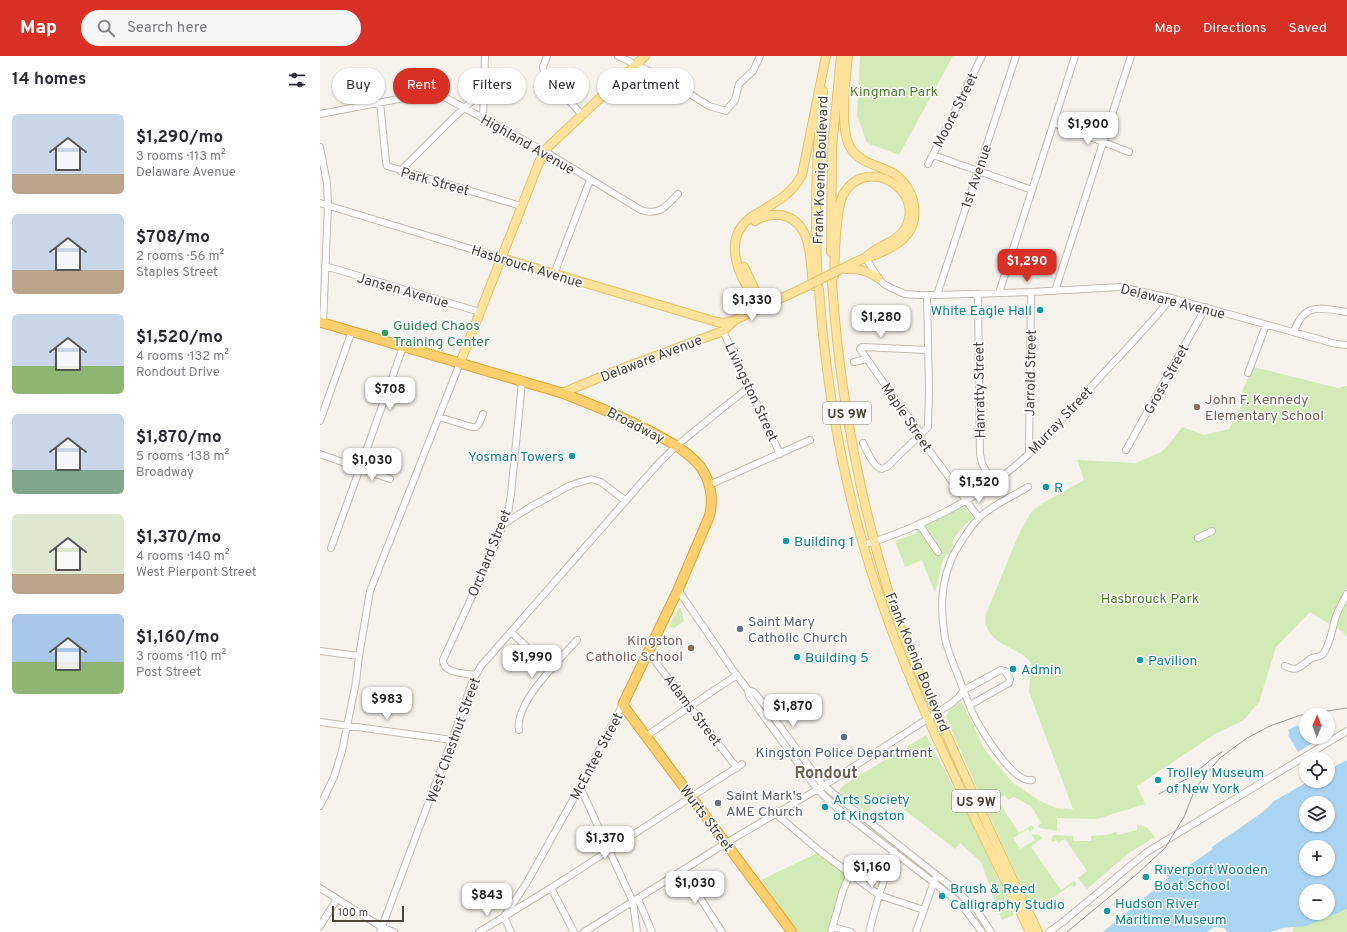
<!DOCTYPE html>
<html lang="en">
<head>
<meta charset="utf-8">
<style>
  body { margin:0; font-family:Overpass,sans-serif; background:#f7f7f7; color:#2b2b33; height:100vh; display:flex; flex-direction:column; font-size:15px; white-space:nowrap }
  * { box-sizing:border-box; margin:0 }
  p { font-size:13px; color:#7c7c81 }
  .icon { flex:none; width:22px; height:22px; fill:none; stroke:currentColor; stroke-width:2; stroke-linecap:round; stroke-linejoin:round }
  .map { position:relative; flex:1; overflow:hidden }
  .side { display:flex; flex-direction:column; background:#fff; width:320px }
  .side>* { flex:none }
  .hud { position:absolute; left:12px; top:12px; width:380px; height:36px; display:flex; gap:8px }
  .needle { width:26px; rotate:1deg }
  .tools { position:absolute; left:979px; top:652px; display:grid; gap:8px }
  .tools a { display:grid; place-items:center; width:36px; height:36px; border-radius:50%; background:#fff; box-shadow:0 1px 3px #0004; font-size:20px }
  .scale { position:absolute; left:12px; bottom:10px; width:72px; box-sizing:border-box; padding-left:4px; border:2px solid #4b4439; border-top:0; font-size:11px; line-height:14px; white-space:nowrap; color:#4b4439; -webkit-text-stroke:3px #fff; paint-order:stroke }
  .price { position:absolute; translate:-50% -34px; padding:0 9px; border-radius:8px; background:#fff; color:#222; font-size:13px; line-height:26px; filter:drop-shadow(0 1px 2px #0008) }
  .price::after { content:''; position:absolute; left:50%; top:24px; width:12px; height:9px; margin-left:-6px; background:inherit; clip-path:polygon(0 0,100% 0,50% 100%) }
  .price.current { background:#d93025; color:#fff }
  ul { padding:0; list-style:none }
  li { display:flex; align-items:center; gap:12px; height:100px; padding:0 12px }
  li span { display:grid; place-items:center; flex:none; width:112px; height:80px; border-radius:6px; color:#555 }
  li>.icon { margin-inline-start:auto }
  span .icon { width:48px; height:48px; fill:#fffc; stroke-width:1 }
  li b { font-size:17px }
  h2 { display:flex; justify-content:space-between; align-items:center; height:48px; padding:0 12px; font-size:17px }
  .pill { padding:0 14px; border-radius:18px; background:#fff; box-shadow:0 1px 3px #0004; font-size:14px; line-height:36px }
  .pill.current { background:#d93025; color:#fff }
  header { display:flex; align-items:center; gap:24px; box-sizing:border-box; height:56px; padding:0 20px; background:#d93025; color:#fff }
  header strong { font-size:19px }
  nav { display:flex; gap:22px; margin-inline-start:auto; font-size:14px }
  .search { width:280px; height:36px; background:#f7f7f7; display:flex; align-items:center; gap:10px; box-sizing:border-box; padding:0 14px; border-radius:22px; color:#7c7c81; font-size:15px }
  main { display:flex; flex:1; min-height:0 }
  .map>svg:first-child { display:block }
  .green { fill:#d2eab5 }
  .water { fill:#a9d4f2; fill-rule:evenodd }
  .lines { fill:none; stroke-linecap:round; stroke-linejoin:round }
  .minor-casing { stroke:#c2bbae; stroke-width:8 }
  .major-casing { stroke:#e6c16a; stroke-width:10 }
  .highway-casing { stroke:#e0a43c; stroke-width:11 }
  .minor { stroke:#fff; stroke-width:6 }
  .major { stroke:#ffe39c; stroke-width:8 }
  .highway { stroke:#ffcf6e; stroke-width:9 }
  .tram { stroke:#9a9a9a; stroke-width:1 }
  .major-bridge-casing { stroke:#e6c16a; stroke-width:10; stroke-linecap:butt }
  .major-bridge { stroke:#ffe39c; stroke-width:8 }
  .culture-dot { fill:#0f9aa8; stroke:#fff; stroke-width:1.5 }
  .leisure-dot { fill:#2e9e5b; stroke:#fff; stroke-width:1.5 }
  .education-dot { fill:#8d6e63; stroke:#fff; stroke-width:1.5 }
  .worship-dot { fill:#6b7280; stroke:#fff; stroke-width:1.5 }
  .service-dot { fill:#5c6f8a; stroke:#fff; stroke-width:1.5 }
  .labels { text-anchor:middle; stroke-width:3; stroke-linejoin:round; paint-order:stroke }
  .shield { fill:#fff; stroke:#817c74; stroke-width:1 }
  .shield-label { font-size:13px; font-weight:bold; fill:#4b4439 }
  .park-label { font-size:14px; fill:#4a7f2a; stroke:#fff }
  .street-label { font-size:14px; fill:#4b4439; stroke:#fff }
  .culture-label { font-size:14px; fill:#0d838f; stroke:#fff; text-anchor:start }
  .leisure-label { font-size:14px; fill:#27864d; stroke:#fff; text-anchor:start }
  .education-label { font-size:14px; fill:#785e54; stroke:#fff; text-anchor:start }
  .worship-label { font-size:14px; fill:#5b616d; stroke:#fff; text-anchor:start }
  .service-label { font-size:14px; fill:#4e5e75; stroke:#fff }
  .quarter-label { font-size:16px; font-weight:bold; fill:#6e6250; stroke:#fff }
</style>
</head>
<body>
<header>
<strong>Map</strong>
<div class="search"><svg class="icon" aria-label="search" viewBox="0 0 24 24"><circle cx="10" cy="10" r="6"/><path d="M15 15l6 6"/></svg>Search here</div>
<nav><a>Map</a><a>Directions</a><a>Saved</a></nav>
</header>
<main>
<section class="side">
<h2>14 homes<svg class="icon" aria-label="filters" viewBox="0 0 24 24"><path d="M4 7h16M4 17h16"/><circle cx="9" cy="7" r="2"/><circle cx="15" cy="17" r="2"/></svg></h2>
<ul>
<li><span style="background:linear-gradient(#c9d6e8 75%,#b9a48a 0)"><svg class="icon" aria-label="home" viewBox="0 0 24 24"><path d="M3 11l9-7 9 7M6 9v11h12V9"/></svg></span><div><b>$1,290/mo</b><p>3 rooms · 113 m²</p><p>Delaware Avenue</p></div></li>
<li><span style="background:linear-gradient(#c9d6e8 70%,#b9a48a 0)"><svg class="icon" aria-label="home" viewBox="0 0 24 24"><path d="M3 11l9-7 9 7M6 9v11h12V9"/></svg></span><div><b>$708/mo</b><p>2 rooms · 56 m²</p><p>Staples Street</p></div></li>
<li><span style="background:linear-gradient(#c9d6e8 65%,#8fb573 0)"><svg class="icon" aria-label="home" viewBox="0 0 24 24"><path d="M3 11l9-7 9 7M6 9v11h12V9"/></svg></span><div><b>$1,520/mo</b><p>4 rooms · 132 m²</p><p>Rondout Drive</p></div></li>
<li><span style="background:linear-gradient(#c9d6e8 70%,#7fa58c 0)"><svg class="icon" aria-label="home" viewBox="0 0 24 24"><path d="M3 11l9-7 9 7M6 9v11h12V9"/></svg></span><div><b>$1,870/mo</b><p>5 rooms · 138 m²</p><p>Broadway</p></div></li>
<li><span style="background:linear-gradient(#dfe7d0 75%,#b9a48a 0)"><svg class="icon" aria-label="home" viewBox="0 0 24 24"><path d="M3 11l9-7 9 7M6 9v11h12V9"/></svg></span><div><b>$1,370/mo</b><p>4 rooms · 140 m²</p><p>West Pierpont Street</p></div></li>
<li><span style="background:linear-gradient(#a9c7e8 60%,#8fb573 0)"><svg class="icon" aria-label="home" viewBox="0 0 24 24"><path d="M3 11l9-7 9 7M6 9v11h12V9"/></svg></span><div><b>$1,160/mo</b><p>3 rooms · 110 m²</p><p>Post Street</p></div></li>
</ul>
</section>
<div class="map">
<svg width="1027" height="876" viewBox="0 0 1027 876">
  <rect width="100%" height="100%" fill="#f6f3ec"/>
  <path class="green" d="M540 0H633L579 99 547 87 537 59Z
    M934 311 1018 332 1027 330V531L1025 534 1027 535V581L1023 576 990 556 956 591 939 646 924 664 895 678 817 730 825 748 777 763 737 762V775L719 772 718 770 721 767 711 750 694 741 688 744 685 739 677 743 699 777 712 769 714 773 710 776 708 773 693 782 700 793 715 784 711 778 719 779 722 782 711 791 741 834 754 825 757 828 754 831 751 829 727 846 711 850 667 755 626 661C628 654 635 647 642 646L665 694 693 727 720 745 736 752 753 753 709 636 711 607C708 603 704 599 699 597 683 587 662 581 666 558L698 480 711 456 723 447 764 424 757 404 816 407 841 396 847 391 862 371 884 379 909 373 927 339 922 335Z
    M643 451 654 462 653 465 650 464C643 470 636 478 632 487L635 489 629 499 626 498 622 507 615 537 602 504 585 511 575 485 597 477 596 474Z
    M359 552H361L364 565 354 572 349 571Z
    M606 679 659 780 694 859 682 864 661 806 640 787 635 793 563 737 547 756 520 736 519 734 524 729Z
    M513 741 612 817 610 819 511 743Z
    M817 769C827 769 830 774 835 781L809 797 767 833 758 822 767 815 745 783 739 787 736 784 733 786 731 783 734 779 753 780V785H771V780L786 779 796 776 798 779 817 774Z
    M497 797 526 818 507 876H476L441 824Z
    M1027 853V876H972L974 871 986 869Z"/>
  <path class="water" d="M986 668V681H994L996 685 978 696 968 679 970 678 968 674 977 669 979 672Z
    M1027 704V853L986 870 963 872 950 876H907L905 872 894 871 887 876H783L848 822 845 818 850 813 868 810 893 793 892 791 943 756 954 745 989 725H1008V714ZM986 747H1008V769H986ZM986 791H1008V813H986ZM986 835H1008V857H986Z"/>
  <g class="lines">
    <g class="minor-casing">
      <path id="minor" d="M227 0 223 11 224 16 262 59
        M298 0 348 24 389 50 406 55 415 44 419 28 433 15 440 0
        M60 47 66 106 67 110 201 150
        M0 58 115 36 224 95 321 154C340 160 346 150 358 138
        M163 62 164 34
        M734 67 809 96
        M0 91 7 127 8 150 3 267
        M613 99 712 134
        M608 108 625 75 662 0
        M80 115 132 63 164 34 165 0
        M0 147 181 202
        M546 202 558 222 564 228 571 232 585 238 597 239H617L711 236 800 231 851 242 1016 288 1027 289
        M5 210 160 256
        M234 218 270 124
        M735 235 811 0
        M679 237 755 0
        M658 238 660 398 662 407 672 427
        M617 239 696 0
        M403 275 460 398
        M974 276C984 246 1000 252 1027 256
        M608 294 542 291 540 293 577 346 597 372 603 386 659 462
        M534 306 546 303
        M928 317 946 269
        M119 361 152 371H156L159 368 163 358
        M0 365 32 275
        M543 387C547 395 553 411 562 413L568 410 608 371 609 334 607 240
        M806 394 886 251
        M709 397 711 236
        M0 398 70 423
        M389 429 490 384
        M708 431C695 439 669 451 659 462 650 471 634 495 630 507 620 532 621 557 625 582 628 597 635 611 640 625 644 635 648 646 652 656 660 672 693 728 712 724
        M185 467 212 450 251 429 271 423 281 426 306 445
        M599 468 618 496
        M878 482 892 475
        M543 489C599 472 657 444 701 405 726 383 748 357 770 332 793 307 816 283 838 258L851 242
        M11 492 40 412 83 291
        M358 534 415 617 428 634 429 640 497 733 517 752 631 840 643 851 662 876
        M191 576 231 614
        M0 595 39 600
        M328 596 417 712
        M965 610C976 616 980 611 989 604 993 600 999 602 1003 598 1011 587 1012 572 1016 560 1019 552 1023 545 1027 538
        M155 619C145 617 123 618 123 604L171 499 188 457 191 438 202 326
        M428 634 434 636 446 651 499 724 504 730 638 836 656 853 671 876
        M0 666 132 684
        M199 674C194 648 240 603 257 584
        M326 680 417 619
        M260 731 313 846 317 876
        M0 750 14 721 22 695 36 626 39 600 50 535 140 307
        M456 758 501 796 559 839 604 854
        M363 815 402 876
        M0 832 63 872 74 876
        M231 832 254 876
        M318 843 332 876
        M185 859 206 828 260 731 303 648
        M184 861 191 876
        M0 870 17 843
        M513 871 531 876
        M60 876 132 684 153 624 161 610 337 409 356 390 429 331
        M159 876 231 832 422 708
        M264 876 406 787 510 726 632 647 638 642 644 634 681 614 685 615 690 623 689 627 650 649
        M511 876 523 834 530 818
        M549 876 559 839 574 795
        M596 876 615 823
        M729 876 744 865 827 796 1027 675"/>
    </g>
    <g class="major-casing">
      <path id="major" d="M435 165C443 160 451 158 461 159 493 165 490 205 493 230
        M511 196 512 92 521 0
        M181 202 397 266 403 267 413 265
        M424 211 436 236 439 246
        M521 213C529 210 537 204 546 202 571 194 599 181 594 149 592 136 584 124 573 117 558 109 539 107 530 91 519 71 526 22 528 0
        M526 213C540 213 546 214 558 222
        M514 220C515 200 515 155 523 139 545 98 607 133 585 173 576 187 557 189 546 201
        M512 226C519 332 538 436 569 538 583 585 605 630 625 675 655 743 686 810 718 876
        M498 227C494 164 496 98 503 35
        M499 233C507 346 529 460 569 567 608 673 661 774 710 876
        M440 251C421 225 398 183 433 160 453 147 470 141 482 119L506 0
        M140 307 222 99 229 90 325 0
        M242 337 298 314 403 275 415 264 483 232"/>
    </g>
    <g class="highway-casing">
      <path id="highway" d="M0 266 242 337C271 348 298 359 326 373 345 383 365 393 379 409 391 424 394 444 389 461L358 534 303 648 305 652 472 876"/>
    </g>
    <use href="#minor" class="minor"/>
    <use href="#major" class="major"/>
    <use href="#highway" class="highway"/>
    <path class="tram" d="M839 738 870 721 893 702 902 696
      M747 876 817 818 845 792 864 761 875 733 887 717 900 702 927 682 950 670 981 659 1027 652"/>
    <g class="major-bridge-casing">
      <path id="major-bridge" d="M483 232 521 213"/>
    </g>
    <use href="#major-bridge" class="major-bridge"/>
  </g>
  <g class="culture-dot">
    <circle cx="720" cy="254" r="4"/>
    <circle cx="252" cy="400" r="4"/>
    <circle cx="726" cy="431" r="4"/>
    <circle cx="466" cy="485" r="4"/>
    <circle cx="477" cy="601" r="4"/>
    <circle cx="820" cy="604" r="4"/>
    <circle cx="693" cy="613" r="4"/>
    <circle cx="838" cy="724" r="4"/>
    <circle cx="505" cy="751" r="4"/>
    <circle cx="826" cy="821" r="4"/>
    <circle cx="622" cy="840" r="4"/>
    <circle cx="787" cy="855" r="4"/>
  </g>
  <circle class="leisure-dot" cx="65" cy="277" r="4"/>
  <g class="education-dot">
    <circle cx="877" cy="351" r="4"/>
    <circle cx="371" cy="592" r="4"/>
  </g>
  <g class="worship-dot">
    <circle cx="420" cy="573" r="4"/>
    <circle cx="398" cy="747" r="4"/>
  </g>
  <circle class="service-dot" cx="524" cy="681" r="4"/>
  <g class="labels">
    <g class="shield">
      <rect x="503" y="346" width="48" height="22" rx="3"/>
      <rect x="632" y="734" width="48" height="22" rx="3"/>
    </g>
    <g class="shield-label">
      <text x="527" y="362">US 9W</text>
      <text x="656" y="750">US 9W</text>
    </g>
    <g class="park-label">
      <text x="574" y="40">Kingman Park</text>
      <text x="830" y="547">Hasbrouck Park</text>
    </g>
    <g class="street-label">
      <text transform="translate(635 54) rotate(-63)" y="5">Moore Street</text>
      <text transform="translate(208 88) rotate(30)" y="5">Highland Avenue</text>
      <text transform="translate(500 114) rotate(-88)" y="5">Frank Koenig Boulevard</text>
      <text transform="translate(656 120) rotate(-71)" y="5">1st Avenue</text>
      <text transform="translate(115 125) rotate(16)" y="5">Park Street</text>
      <text transform="translate(207 210) rotate(17)" y="5">Hasbrouck Avenue</text>
      <text transform="translate(83 234) rotate(16)" y="5">Jansen Avenue</text>
      <text transform="translate(853 245) rotate(14)" y="5">Delaware Avenue</text>
      <text transform="translate(331 302) rotate(-21)" y="5">Delaware Avenue</text>
      <text transform="translate(710 317) rotate(-89)" y="5">Jarrold Street</text>
      <text transform="translate(846 323) rotate(-61)" y="5">Gross Street</text>
      <text transform="translate(659 334) rotate(-91)" y="5">Hanratty Street</text>
      <text transform="translate(432 336) rotate(65)" y="5">Livingston Street</text>
      <text transform="translate(587 361) rotate(56)" y="5">Maple Street</text>
      <text transform="translate(740 364) rotate(-47)" y="5">Murray Street</text>
      <text transform="translate(316 369) rotate(27)" y="5">Broadway</text>
      <text transform="translate(169 497) rotate(-68)" y="5">Orchard Street</text>
      <text transform="translate(598 606) rotate(68)" y="5">Frank Koenig Boulevard</text>
      <text transform="translate(373 654) rotate(53)" y="5">Adams Street</text>
      <text transform="translate(133 684) rotate(-70)" y="5">West Chestnut Street</text>
      <text transform="translate(276 700) rotate(-62)" y="5">McEntee Street</text>
      <text transform="translate(387 762) rotate(53)" y="5">Wurts Street</text>
    </g>
    <g class="culture-label">
      <text x="712" y="259" text-anchor="end">White Eagle Hall</text>
      <text x="244" y="405" text-anchor="end">Yosman Towers</text>
      <text x="734" y="436">R</text>
      <text x="474" y="490">Building 1</text>
      <text x="485" y="606">Building 5</text>
      <text x="828" y="609">Pavilion</text>
      <text x="701" y="618">Admin</text>
      <text x="846" y="721">Trolley Museum<tspan x="846" dy="16">of New York</tspan></text>
      <text x="513" y="748">Arts Society<tspan x="513" dy="16">of Kingston</tspan></text>
      <text x="834" y="818">Riverport Wooden<tspan x="834" dy="16">Boat School</tspan></text>
      <text x="630" y="837">Brush &amp; Reed<tspan x="630" dy="16">Calligraphy Studio</tspan></text>
      <text x="795" y="852">Hudson River<tspan x="795" dy="16">Maritime Museum</tspan></text>
    </g>
    <g class="leisure-label">
      <text x="73" y="274">Guided Chaos<tspan x="73" dy="16">Training Center</tspan></text>
    </g>
    <g class="education-label">
      <text x="885" y="348">John F. Kennedy<tspan x="885" dy="16">Elementary School</tspan></text>
      <text x="363" y="589" text-anchor="end">Kingston<tspan x="363" dy="16">Catholic School</tspan></text>
    </g>
    <g class="worship-label">
      <text x="428" y="570">Saint Mary<tspan x="428" dy="16">Catholic Church</tspan></text>
      <text x="406" y="744">Saint Mark's<tspan x="406" dy="16">AME Church</tspan></text>
    </g>
    <g class="service-label">
      <text x="524" y="701">Kingston Police Department</text>
    </g>
    <g class="quarter-label">
      <text x="506" y="722">Rondout</text>
    </g>
  </g>
</svg>
<div class="tools">
<a><svg class="needle" viewBox="-14 -14 28 28"><path d="M0-13l5 13h-10z" fill="#e53935"/><path d="M0 13l5-13h-10z" fill="#7c7c81"/></svg></a>
<a><svg class="icon" aria-label="locate" viewBox="0 0 24 24"><circle cx="12" cy="12" r="6"/><path d="M12 2v4M12 18v4M2 12h4M18 12h4"/></svg></a>
<a><svg class="icon" aria-label="layers" viewBox="0 0 24 24"><path d="M12 4l9 5-9 5-9-5zM3 14l9 5 9-5"/></svg></a>
<a>+</a>
<a>−</a>
</div>
<div class="scale">100 m</div>
<b class="price" style="left:768px;top:90px">$1,900</b>
<b class="price current" style="left:707px;top:227px">$1,290</b>
<b class="price" style="left:432px;top:266px">$1,330</b>
<b class="price" style="left:561px;top:283px">$1,280</b>
<b class="price" style="left:70px;top:355px">$708</b>
<b class="price" style="left:52px;top:426px">$1,030</b>
<b class="price" style="left:659px;top:448px">$1,520</b>
<b class="price" style="left:212px;top:623px">$1,990</b>
<b class="price" style="left:67px;top:665px">$983</b>
<b class="price" style="left:473px;top:672px">$1,870</b>
<b class="price" style="left:285px;top:804px">$1,370</b>
<b class="price" style="left:552px;top:833px">$1,160</b>
<b class="price" style="left:375px;top:849px">$1,030</b>
<b class="price" style="left:167px;top:861px">$843</b>
<div class="hud">
<a class="pill">Buy</a>
<a class="pill current">Rent</a>
<a class="pill">Filters</a>
<a class="pill">New</a>
<a class="pill">Apartment</a>
</div>
</div>
</main>
</body>
</html>
